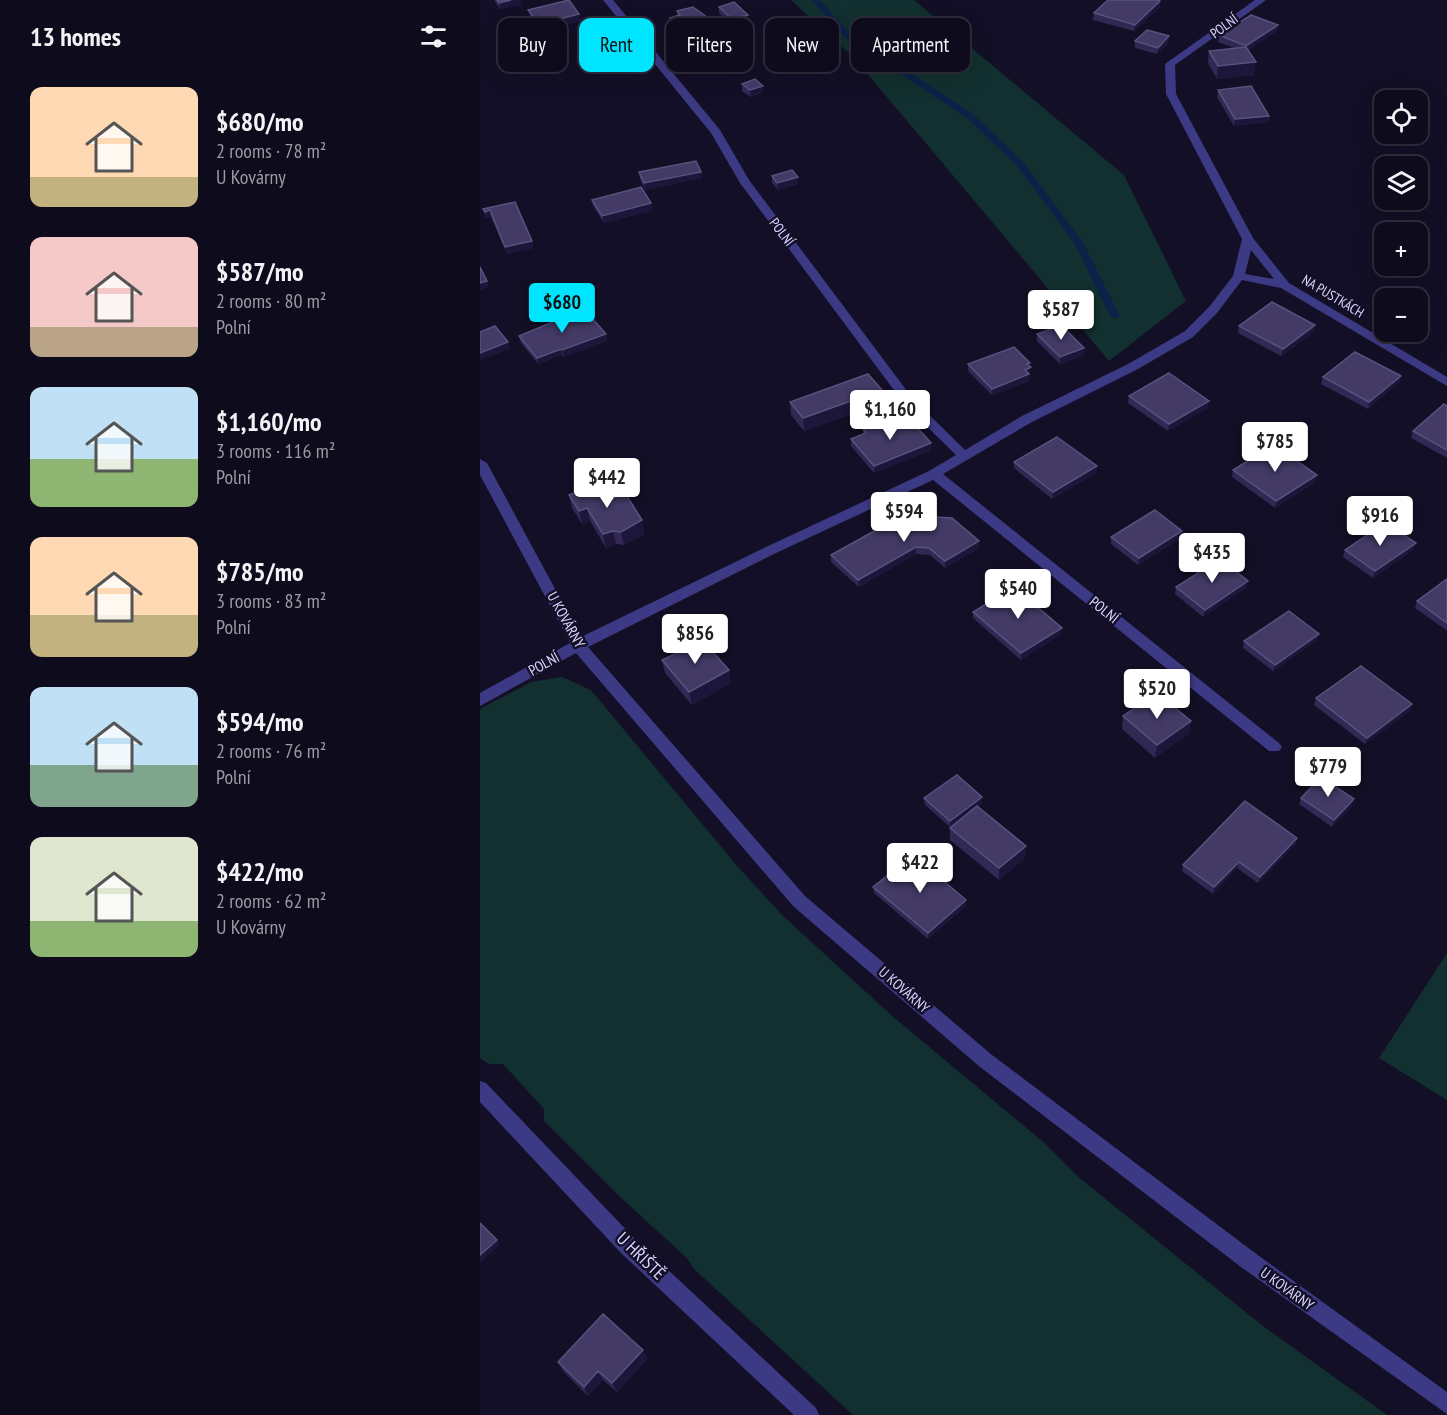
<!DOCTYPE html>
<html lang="en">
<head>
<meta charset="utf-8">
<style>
  body { margin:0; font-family:"PT Sans Narrow",sans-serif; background:#171425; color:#f1f3f6; height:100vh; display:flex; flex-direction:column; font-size:22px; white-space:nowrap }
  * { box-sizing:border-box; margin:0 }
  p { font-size:20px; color:#9b9ba3 }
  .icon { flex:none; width:33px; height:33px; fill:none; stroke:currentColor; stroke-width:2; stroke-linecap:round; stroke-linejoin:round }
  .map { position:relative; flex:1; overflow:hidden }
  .panel { display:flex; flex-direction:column; background:#0e0b1c; width:480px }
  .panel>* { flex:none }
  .guide { position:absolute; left:18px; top:18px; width:570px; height:54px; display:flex; gap:12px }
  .controls { position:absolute; left:894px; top:90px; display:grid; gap:12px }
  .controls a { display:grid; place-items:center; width:54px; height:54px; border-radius:12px; background:#0e0b1c; box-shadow:0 6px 24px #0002,0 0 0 2px #2e2b3b; font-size:30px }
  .price { position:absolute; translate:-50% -51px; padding:0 14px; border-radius:6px; background:#fff; color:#222; font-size:20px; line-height:39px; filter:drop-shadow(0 2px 3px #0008) }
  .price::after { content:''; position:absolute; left:50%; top:36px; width:18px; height:14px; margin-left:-9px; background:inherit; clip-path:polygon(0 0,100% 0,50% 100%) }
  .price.active { background:#00e5ff; color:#111 }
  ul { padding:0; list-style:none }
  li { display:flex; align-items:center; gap:18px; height:150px; padding:0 30px }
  li span { display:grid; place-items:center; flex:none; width:168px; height:120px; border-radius:12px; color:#555 }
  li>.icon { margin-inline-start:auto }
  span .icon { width:72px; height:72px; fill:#fffc; stroke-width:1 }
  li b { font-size:26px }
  h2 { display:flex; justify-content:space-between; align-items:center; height:72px; padding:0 30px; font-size:26px }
  .chip { padding:0 21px; border-radius:12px; background:#0e0b1c; box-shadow:0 6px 24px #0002,0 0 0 2px #2e2b3b; font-size:21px; line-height:54px }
  .chip.active { background:#00e5ff; color:#111 }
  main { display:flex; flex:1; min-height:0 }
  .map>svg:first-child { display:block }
  .green { fill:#12302f }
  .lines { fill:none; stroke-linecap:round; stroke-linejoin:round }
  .stream { fill:#0c2248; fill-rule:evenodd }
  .street { fill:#3d3a85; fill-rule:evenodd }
  .wall { fill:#312854 }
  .shaded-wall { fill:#1d163a }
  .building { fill:#433a66; stroke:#5a527e; stroke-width:1.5 }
  .labels { text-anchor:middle; stroke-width:5; stroke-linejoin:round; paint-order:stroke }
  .far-street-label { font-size:14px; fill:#d9d4ff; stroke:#130f26 }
  .street-label { font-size:15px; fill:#d9d4ff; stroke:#130f26 }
  .near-street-label { font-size:18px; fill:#d9d4ff; stroke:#130f26 }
</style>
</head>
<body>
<main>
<section class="panel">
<h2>13 homes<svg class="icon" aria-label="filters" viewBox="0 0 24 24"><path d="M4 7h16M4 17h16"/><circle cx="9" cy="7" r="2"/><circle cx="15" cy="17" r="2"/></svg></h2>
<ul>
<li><span style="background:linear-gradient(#ffd9b3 75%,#c2b280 0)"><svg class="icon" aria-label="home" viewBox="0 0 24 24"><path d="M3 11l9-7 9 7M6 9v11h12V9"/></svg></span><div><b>$680/mo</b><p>2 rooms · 78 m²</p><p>U Kovárny</p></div></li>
<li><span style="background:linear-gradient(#f6c9c9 75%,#b9a48a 0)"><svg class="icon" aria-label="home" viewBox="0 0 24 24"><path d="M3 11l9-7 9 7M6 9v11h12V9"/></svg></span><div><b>$587/mo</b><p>2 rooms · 80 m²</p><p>Polní</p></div></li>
<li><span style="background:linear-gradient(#bfe0f5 60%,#8fb573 0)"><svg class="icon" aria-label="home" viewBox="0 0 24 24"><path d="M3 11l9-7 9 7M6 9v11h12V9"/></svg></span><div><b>$1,160/mo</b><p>3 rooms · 116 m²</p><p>Polní</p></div></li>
<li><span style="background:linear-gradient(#ffd9b3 65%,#c2b280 0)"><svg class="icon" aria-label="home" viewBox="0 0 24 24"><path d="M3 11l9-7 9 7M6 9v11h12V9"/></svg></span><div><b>$785/mo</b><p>3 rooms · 83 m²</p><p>Polní</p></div></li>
<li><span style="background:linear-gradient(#bfe0f5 65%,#7fa58c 0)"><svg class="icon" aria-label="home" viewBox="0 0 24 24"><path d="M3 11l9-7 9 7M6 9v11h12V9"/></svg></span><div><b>$594/mo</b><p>2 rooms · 76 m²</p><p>Polní</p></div></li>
<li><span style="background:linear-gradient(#dfe7d0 70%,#8fb573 0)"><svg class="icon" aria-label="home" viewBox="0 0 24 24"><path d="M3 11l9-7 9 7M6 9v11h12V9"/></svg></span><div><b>$422/mo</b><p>2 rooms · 62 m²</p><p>U Kovárny</p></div></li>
</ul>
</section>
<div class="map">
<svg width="967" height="1415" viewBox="0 0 967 1415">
  <rect width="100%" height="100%" fill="#130f26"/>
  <path class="green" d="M311 0H434L644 175 706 301 629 361 375 59Z
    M82 677 111 690 258 867 302 915 411 1015 562 1141 597 1176 783 1326 907 1415H373L214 1269 207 1258 140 1197 64 1121V1109L23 1064H9L0 1058V709L51 682Z
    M967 953V1100L899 1058Z"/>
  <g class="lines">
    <path class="stream" d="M332 0H340L368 31 494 115 544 163 604 244 640 316 638 318H632L630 316 595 244 538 167 488 119 362 35Z"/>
    <path class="street" d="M123 0H133L240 130 269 180 433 399 485 450 542 416 650 363 705 331 729 307 753 276 762 239 686 94 685 64 775 0H786L695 65 696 94 773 238 809 283 967 377V386L801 288 762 280 737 313 713 337 658 369 552 422 463 474 799 743 802 747 799 751H789L453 480 296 553 108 647 325 896 512 1055 775 1253 967 1392V1414L761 1267 500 1067 313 906 96 653 0 706V693L90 643 0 475V459L7 463 101 637 286 547 449 471 476 455 425 405 260 183 231 133ZM771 250 794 279 765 274Z
      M0 1081 6 1083 155 1239 336 1408 339 1415H314L141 1253 0 1102Z"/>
  </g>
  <path class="wall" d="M14 0H40L41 5 20 9Z
    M680 1V7L654 31 613 20 614 13Z
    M239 7 268 21 253 26 239 13Z
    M48 10 101 21 60 31 50 16Z
    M197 11 235 30 206 39 191 24 190 18 197 16Z
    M798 25 797 31 768 50 774 75 737 79 728 63 729 51 754 48 738 42 739 35Z
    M219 38 263 54 213 66 207 58 205 45 220 41Z
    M655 41 688 43 677 54 655 48Z
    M262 84 283 92 271 97 262 91Z
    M738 90 789 116 788 122 754 126 737 97Z
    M159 172 222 178 165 190 160 179Z
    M292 176 318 184 298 190 292 183Z
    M112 200 173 210 124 223 113 206Z
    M3 209 52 241 53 248 27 254 11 217 6 218Z
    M759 326 834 332 801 356 758 333Z
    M126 334 127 341 84 357 82 355 58 364 41 343 39 336Z
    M557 334 604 348V355L580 364 557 341Z
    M550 363V374L549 375V381L512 395 488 371V364Z
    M921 376 919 382 888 409 841 384 843 377Z
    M402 390V403L324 431 311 415 310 402Z
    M649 396 728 408 688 431 648 403Z
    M967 406V458L931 438 933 431Z
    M392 425 405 426 451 450 394 473 371 446V439L383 434V429L392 428Z
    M534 462 616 473 572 499 534 468Z
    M753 470 835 482 795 508 752 477Z
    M89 495 128 500 165 534 144 545 136 544 126 548 110 521 102 524 92 508Z
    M631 537 701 538 658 565 631 544Z
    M499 541V548L465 568 450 555 436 554 379 587 351 562V555Z
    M936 543 933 550 893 578 863 557 865 550Z
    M967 579V630H966L935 608 937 601Z
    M696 587H767L723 617 695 594Z
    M493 612 581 634 541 660 493 618Z
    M837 640 793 671 763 648 764 641Z
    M207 647 251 683 212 705 185 673 182 660 194 654 193 648Z
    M836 698 932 704 930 711 885 744 834 705Z
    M672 705 711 721 709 734 675 758 642 729 643 716Z
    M502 797V804L497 807 545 858 519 880 470 840V827L445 805 444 798Z
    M821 798 872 806 852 827 819 804Z
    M816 844 778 883 757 868 733 894 702 871 703 865Z
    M393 887 486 906 448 939 394 893Z
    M163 1350 167 1359 137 1392 123 1380 108 1396 83 1371 78 1362Z"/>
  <path class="shaded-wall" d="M31 0H40L41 5 20 9 19 3Z
    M680 1V7L654 31 655 25Z
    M99 14 101 21 60 31 59 24Z
    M268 15V21L253 26 252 19Z
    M235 23V30L206 39 205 32Z
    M798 25 797 31 765 52 766 46Z
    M689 36 688 43 677 54 678 48Z
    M261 41 263 54 213 66 211 53Z
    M776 62 774 75 737 79 738 66Z
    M283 86V92L271 97 270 90Z
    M789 116 788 122 754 126 755 119Z
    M221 172 222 178 165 190 164 183Z
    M318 177V184L298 190 297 183Z
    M171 203 173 210 124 223 122 216Z
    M10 210 11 217 6 218 5 212Z
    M52 241 53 248 27 254 25 247Z
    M7 281 9 287 0 290V283Z
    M835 325 834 332 801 356 803 349Z
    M126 334 127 341 84 357 82 350Z
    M28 342 30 349 0 360V353Z
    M604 348V355L580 364V357Z
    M81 349 82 355 58 364 57 358Z
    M550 363V374L549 375V381L512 395V389L545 370 547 364Z
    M921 376 919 382 888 409 889 402Z
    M402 390V403L324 431 323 418Z
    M729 401 728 408 688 431 689 424Z
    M451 443V450L394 473V466Z
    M617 466 616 473 572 499 573 492Z
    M837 475 835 482 795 508 796 501Z
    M107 508 110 521 102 524 99 511Z
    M162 520 165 534 144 545 141 532Z
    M133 531 136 544 126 548 123 534Z
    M702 531 701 538 658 565 659 558Z
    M499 541V548L465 568V561Z
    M936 543 933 550 893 578 895 571Z
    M436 547V554L379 587 378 580Z
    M768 581 767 587 723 617 725 610Z
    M582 628 581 634 541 660V653Z
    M839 634 837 640 793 671 795 665Z
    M249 670 251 683 212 705 209 692Z
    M932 704 930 711 885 744 887 738Z
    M711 721 709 734 675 758 677 745Z
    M502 797V804L470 827V821Z
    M874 799 872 806 852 827 854 820Z
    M817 838 816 844 778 883 780 877Z
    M546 846 545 858 519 880V868Z
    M759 862 757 868 733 894 734 887Z
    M486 900V906L448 939V933Z
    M17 1240 20 1245 0 1263V1255Z
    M163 1350 167 1359 137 1392 132 1383Z
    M118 1371 123 1380 108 1396 104 1387Z"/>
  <path class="building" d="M17 0H31L19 3Z
    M89 0 99 14 59 24 48 10Z
    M628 0H678L680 1 655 25 614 13Z
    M254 2 268 15 252 19 239 7Z
    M213 7 235 23 205 32 190 18 200 15 197 11Z
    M771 15 798 25 766 46 739 35Z
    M667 30 689 36 678 48 655 41Z
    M255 33 261 41 211 53 205 45 222 41 219 38Z
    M766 47 776 62 738 66 729 51Z
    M275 79 283 86 270 90 262 84Z
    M771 86 789 116 755 119 738 90Z
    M216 161 221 172 164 183 159 172Z
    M312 170 318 177 297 183 292 176Z
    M161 187 171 203 122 216 112 200Z
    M35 202 52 241 25 247 10 210 5 212 3 209Z
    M0 267 7 281 0 283Z
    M792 302 835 325 803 349 759 326Z
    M104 309 126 334 82 350 81 349 57 358 39 336Z
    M581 325 604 348 580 357 557 334Z
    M15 326 28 342 0 353V332Z
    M534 347 550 363 547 364 551 367 545 370 549 374 512 389 488 364Z
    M875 352 921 376 889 402 843 377Z
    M689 373 729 401 689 424 649 396Z
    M388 374 402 390 323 418 310 402Z
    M964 404 967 406V450L933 431Z
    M428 417 451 443 394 466 371 439 386 433 383 429 394 428 392 425 401 422 405 426Z
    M577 437 617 466 573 492 534 462Z
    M794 445 837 475 796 501 753 470Z
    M118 484 128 500 145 493 162 520 141 532 133 531 123 534 107 508 99 511 89 495Z
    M675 510 702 531 659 558 631 537Z
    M423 515 472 518 499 541 465 561 449 548 436 547 378 580 351 555Z
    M905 523 936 543 895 571 865 550Z
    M740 559 768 581 725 610 696 587Z
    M967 579V623L937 601Z
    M534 587 582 628 541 653 493 612Z
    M809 611 839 634 795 665 764 641Z
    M222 640 249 670 209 692 182 660 197 653 193 648 203 642 207 647Z
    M881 666 932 704 887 738 836 698Z
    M683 698 711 721 677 745 643 716 666 700 672 705Z
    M477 775 502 797 470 821 444 798Z
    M841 777 874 799 854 820 821 798Z
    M765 801 817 838 780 877 759 862 734 887 703 865Z
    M497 806 546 846 519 868 470 828Z
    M433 855 486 900 448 933 393 887Z
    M0 1223 17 1240 0 1255Z
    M123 1314 163 1350 132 1383 118 1371 104 1387 78 1362Z"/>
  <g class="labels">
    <g class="far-street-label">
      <text transform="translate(744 26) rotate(-36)" y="5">POLNÍ</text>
      <text transform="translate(302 232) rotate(53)" y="5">POLNÍ</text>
      <text transform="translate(853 296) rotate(31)" y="5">NA PUSTKÁCH</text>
    </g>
    <g class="street-label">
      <text transform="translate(624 610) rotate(39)" y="5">POLNÍ</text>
      <text transform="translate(86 620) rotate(61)" y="5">U KOVÁRNY</text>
      <text transform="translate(64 664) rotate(-29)" y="5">POLNÍ</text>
      <text transform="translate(424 990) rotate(41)" y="5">U KOVÁRNY</text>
      <text transform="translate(807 1289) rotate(36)" y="5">U KOVÁRNY</text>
    </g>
    <g class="near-street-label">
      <text transform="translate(161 1256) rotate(44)" y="6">U HŘIŠTĚ</text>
    </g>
  </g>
</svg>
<div class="controls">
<a><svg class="icon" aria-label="locate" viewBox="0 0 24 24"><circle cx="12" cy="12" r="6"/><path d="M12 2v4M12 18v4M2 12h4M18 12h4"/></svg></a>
<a><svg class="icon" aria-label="layers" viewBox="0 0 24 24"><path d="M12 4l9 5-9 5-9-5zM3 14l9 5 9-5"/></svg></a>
<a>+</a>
<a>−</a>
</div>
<b class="price active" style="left:82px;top:334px">$680</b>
<b class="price" style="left:581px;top:341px">$587</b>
<b class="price" style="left:410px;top:441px">$1,160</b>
<b class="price" style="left:795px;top:473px">$785</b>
<b class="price" style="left:127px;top:509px">$442</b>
<b class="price" style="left:424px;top:543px">$594</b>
<b class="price" style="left:900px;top:547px">$916</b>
<b class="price" style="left:732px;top:584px">$435</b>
<b class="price" style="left:538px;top:620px">$540</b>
<b class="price" style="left:215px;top:665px">$856</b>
<b class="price" style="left:677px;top:720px">$520</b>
<b class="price" style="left:848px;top:798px">$779</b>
<b class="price" style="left:440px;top:894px">$422</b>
<div class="guide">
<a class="chip">Buy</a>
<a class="chip active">Rent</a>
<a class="chip">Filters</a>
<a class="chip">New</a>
<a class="chip">Apartment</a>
</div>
</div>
</main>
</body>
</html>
